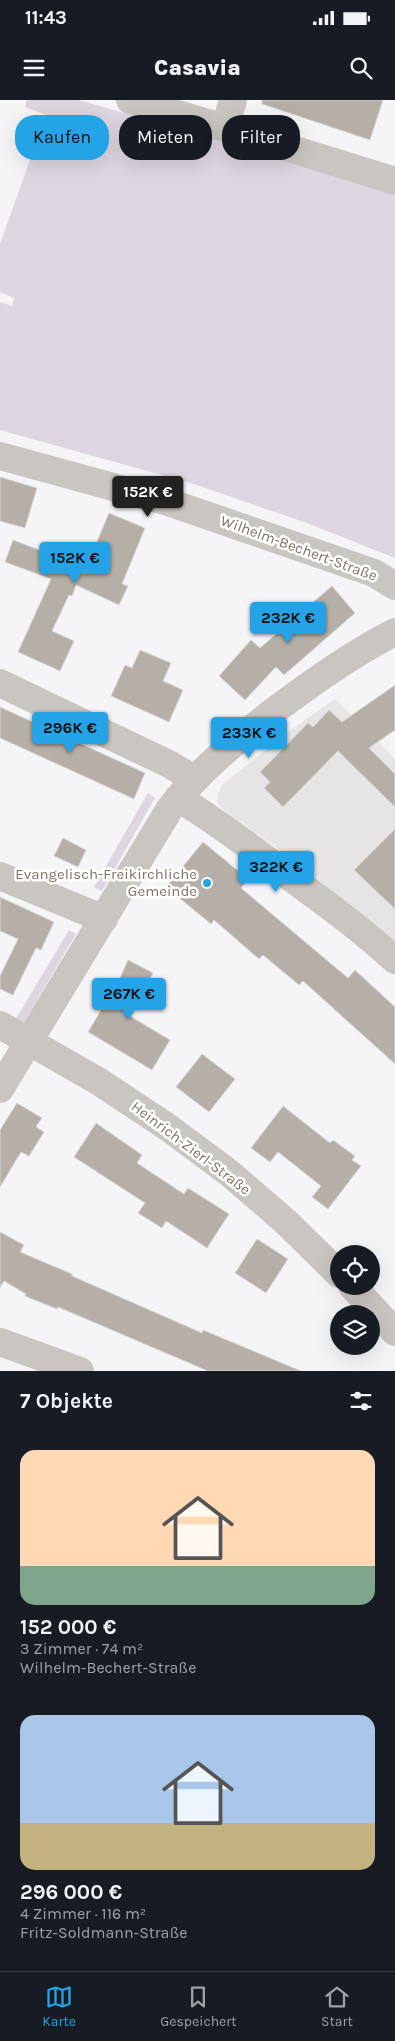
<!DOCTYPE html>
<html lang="de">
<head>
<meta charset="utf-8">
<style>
  body { margin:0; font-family:Karla,sans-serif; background:#20242c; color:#f1f3f6; height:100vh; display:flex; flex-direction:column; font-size:19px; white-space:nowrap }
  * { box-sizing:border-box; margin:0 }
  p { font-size:16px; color:#9ea1a6 }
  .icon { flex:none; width:28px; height:28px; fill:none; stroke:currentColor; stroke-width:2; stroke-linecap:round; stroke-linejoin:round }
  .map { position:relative; height:1271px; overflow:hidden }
  .details { display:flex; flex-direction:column; background:#171b24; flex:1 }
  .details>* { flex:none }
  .top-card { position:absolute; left:15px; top:15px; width:365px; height:45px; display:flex; gap:10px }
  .tools { position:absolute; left:330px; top:1145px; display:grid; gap:10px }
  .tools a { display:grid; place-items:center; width:50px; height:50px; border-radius:50%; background:#171b24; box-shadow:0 5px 20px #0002; font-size:25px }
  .price { position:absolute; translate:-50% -42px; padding:0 11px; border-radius:5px; background:#24a3e7; color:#111; font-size:16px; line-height:32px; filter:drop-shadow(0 1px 2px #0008) }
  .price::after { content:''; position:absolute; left:50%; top:30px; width:15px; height:11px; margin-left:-8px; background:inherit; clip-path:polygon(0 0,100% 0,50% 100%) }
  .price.on { background:#222; color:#fff }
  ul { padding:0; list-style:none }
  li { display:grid; align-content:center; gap:10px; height:265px; padding:0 20px }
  li span { display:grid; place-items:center; height:155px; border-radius:15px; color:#555 }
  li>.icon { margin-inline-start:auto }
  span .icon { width:90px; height:90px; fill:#fffc; stroke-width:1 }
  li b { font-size:21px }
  h2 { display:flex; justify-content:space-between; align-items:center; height:60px; padding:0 20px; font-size:21px }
  .chip { padding:0 18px; border-radius:20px; background:#171b24; box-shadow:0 5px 20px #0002; font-size:18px; line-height:45px }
  .chip.on { background:#24a3e7; color:#111 }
  .status { display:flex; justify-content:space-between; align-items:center; height:35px; padding:0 25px; background:#171b24; direction:ltr }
  .status svg { height:14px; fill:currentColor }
  header { display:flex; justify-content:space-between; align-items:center; height:65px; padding:0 20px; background:#171b24; font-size:22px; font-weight:800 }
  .tab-bar { display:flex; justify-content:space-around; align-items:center; height:70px; border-top:1px solid #363941; background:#171b24; font-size:14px; color:#9ea1a6 }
  .tab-bar a { display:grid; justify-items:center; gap:2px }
  .tab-bar .on { color:#24a3e7 }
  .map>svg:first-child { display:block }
  .built { fill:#e6e4e5 }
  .green { fill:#ddd5df }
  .building { fill:#b6afa7; stroke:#d7d7d9 }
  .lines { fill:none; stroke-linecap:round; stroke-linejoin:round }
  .minor { stroke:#c9c5c0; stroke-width:28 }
  .poi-dot { fill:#24a3e7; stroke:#fff; stroke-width:2 }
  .labels { text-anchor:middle; stroke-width:5; stroke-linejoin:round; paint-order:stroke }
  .street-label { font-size:15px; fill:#807362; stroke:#fff }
  .poi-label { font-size:15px; fill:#807362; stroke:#fff; text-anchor:end }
</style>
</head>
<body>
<div class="status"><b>11:43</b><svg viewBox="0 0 49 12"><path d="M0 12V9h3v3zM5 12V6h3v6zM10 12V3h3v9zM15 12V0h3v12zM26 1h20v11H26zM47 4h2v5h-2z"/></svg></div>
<header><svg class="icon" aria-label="menu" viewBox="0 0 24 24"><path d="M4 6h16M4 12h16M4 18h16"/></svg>Casavia<svg class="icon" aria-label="search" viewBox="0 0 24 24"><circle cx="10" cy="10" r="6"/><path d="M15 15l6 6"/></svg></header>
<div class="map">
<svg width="395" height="1271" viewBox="0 0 395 1271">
  <rect width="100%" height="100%" fill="#f5f4f7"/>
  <path class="built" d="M335 599 395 659V842L287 755 221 708 217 702 218 694 222 685 292 629Z"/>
  <path class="green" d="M27 0H79L254 51 395 95V458L307 423 194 384 0 330V202L12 206 14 198 0 192V144L46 15 25 7Z
    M148 693 155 698 102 791 94 787Z
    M69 830 76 834 24 922 22 924 14 922Z"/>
  <path class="building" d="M262 0H383L370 40 262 4Z
    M0 377 37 388 25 428 0 421Z
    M109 413 145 428 122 484 128 486 119 505 76 485 72 496 69 495 52 531 74 541 60 571 18 552 51 479 5 462 13 440 86 468Z
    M332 486 355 513 284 575 276 567 245 600 219 576 251 540 260 548Z
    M140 550 171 563 163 581 183 590 169 622 111 596 125 565 132 568Z
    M395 585V630L369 648 395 674V707L338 651 283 707 264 688 270 682 260 672 308 623 313 627 329 610 342 622Z
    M0 607 145 673 134 699 0 638Z
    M395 729V809L354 770Z
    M63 738 86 750 78 767 54 756Z
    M203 742 248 779 241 788 348 878 355 870 395 907V964L303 881 299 885 263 855 259 859 214 820 211 824 166 787Z
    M0 797 54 822 41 850 36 848 13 895 0 889V876L18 839 0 831Z
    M128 860 153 873 130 916 170 940 152 970 88 932 120 878Z
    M202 954 235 979 209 1012 176 987Z
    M17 1003 42 1018 36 1027 44 1032 29 1056 21 1052 0 1087V1030Z
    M283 1006 330 1043 333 1040 355 1056 352 1060 361 1066 328 1109 312 1097 321 1086 278 1052 270 1062 251 1048Z
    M96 1023 142 1055 137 1063 184 1094 188 1088 229 1114 207 1148 166 1121 162 1128 138 1113 145 1103 74 1057Z
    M0 1132 24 1145 20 1152 72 1174V1176L202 1233 203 1230 301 1271H208L58 1207 57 1209 25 1196 26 1194 4 1181 0 1188Z
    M257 1139 288 1159 266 1193 235 1173Z"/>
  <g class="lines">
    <path class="minor" d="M130 0 225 28 395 81
      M225 28 233 0
      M0 356 168 402 374 473 395 486
      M0 583 169 664 194 679
      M178 698C216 721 252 748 287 775 324 802 361 829 395 860
      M0 776 104 819
      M0 925 98 981 166 1026 228 1072 285 1121 339 1174
      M0 989 169 710C198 671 236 641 274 611 313 582 352 554 395 532
      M352 1186 395 1232
      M0 1242 80 1271"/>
  </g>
  <circle class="poi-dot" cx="207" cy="783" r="5"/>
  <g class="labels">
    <g class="street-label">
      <text transform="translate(299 448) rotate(20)" y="5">Wilhelm-Bechert-Straße</text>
      <text transform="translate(191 1048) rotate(37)" y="5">Heinrich-Zierl-Straße</text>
    </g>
    <g class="poi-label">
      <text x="197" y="779">Evangelisch-Freikirchliche<tspan x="197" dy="17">Gemeinde</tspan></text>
    </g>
  </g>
</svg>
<div class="tools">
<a><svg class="icon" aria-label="locate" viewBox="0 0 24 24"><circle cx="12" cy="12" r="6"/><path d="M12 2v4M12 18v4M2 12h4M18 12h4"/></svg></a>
<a><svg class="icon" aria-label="layers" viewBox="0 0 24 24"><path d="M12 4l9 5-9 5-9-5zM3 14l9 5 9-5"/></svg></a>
</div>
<b class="price on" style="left:148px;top:418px">152K €</b>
<b class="price" style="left:75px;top:484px">152K €</b>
<b class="price" style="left:288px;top:544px">232K €</b>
<b class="price" style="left:70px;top:654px">296K €</b>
<b class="price" style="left:249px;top:659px">233K €</b>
<b class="price" style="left:276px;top:793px">322K €</b>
<b class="price" style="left:129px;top:920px">267K €</b>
<div class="top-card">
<a class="chip on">Kaufen</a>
<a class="chip">Mieten</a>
<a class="chip">Filter</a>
</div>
</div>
<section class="details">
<h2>7 Objekte<svg class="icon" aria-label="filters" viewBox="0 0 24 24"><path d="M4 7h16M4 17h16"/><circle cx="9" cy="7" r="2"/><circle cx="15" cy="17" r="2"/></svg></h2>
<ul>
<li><span style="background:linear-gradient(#ffd9b3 75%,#7fa58c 0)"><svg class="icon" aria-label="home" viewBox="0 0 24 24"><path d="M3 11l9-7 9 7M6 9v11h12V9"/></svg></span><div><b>152 000 €</b><p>3 Zimmer · 74 m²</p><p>Wilhelm-Bechert-Straße</p></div></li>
<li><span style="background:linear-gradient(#a9c7e8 70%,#c2b280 0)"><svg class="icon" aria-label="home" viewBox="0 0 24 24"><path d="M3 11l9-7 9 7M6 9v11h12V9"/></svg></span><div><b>296 000 €</b><p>4 Zimmer · 116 m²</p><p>Fritz-Soldmann-Straße</p></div></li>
</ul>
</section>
<nav class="tab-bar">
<a class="on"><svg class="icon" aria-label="map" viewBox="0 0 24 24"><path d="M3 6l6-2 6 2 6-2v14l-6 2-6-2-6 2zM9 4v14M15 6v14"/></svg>Karte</a>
<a><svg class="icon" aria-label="saved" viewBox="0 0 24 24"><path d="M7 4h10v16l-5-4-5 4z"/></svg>Gespeichert</a>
<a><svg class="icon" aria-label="home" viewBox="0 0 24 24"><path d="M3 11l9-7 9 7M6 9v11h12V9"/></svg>Start</a>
</nav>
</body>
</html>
